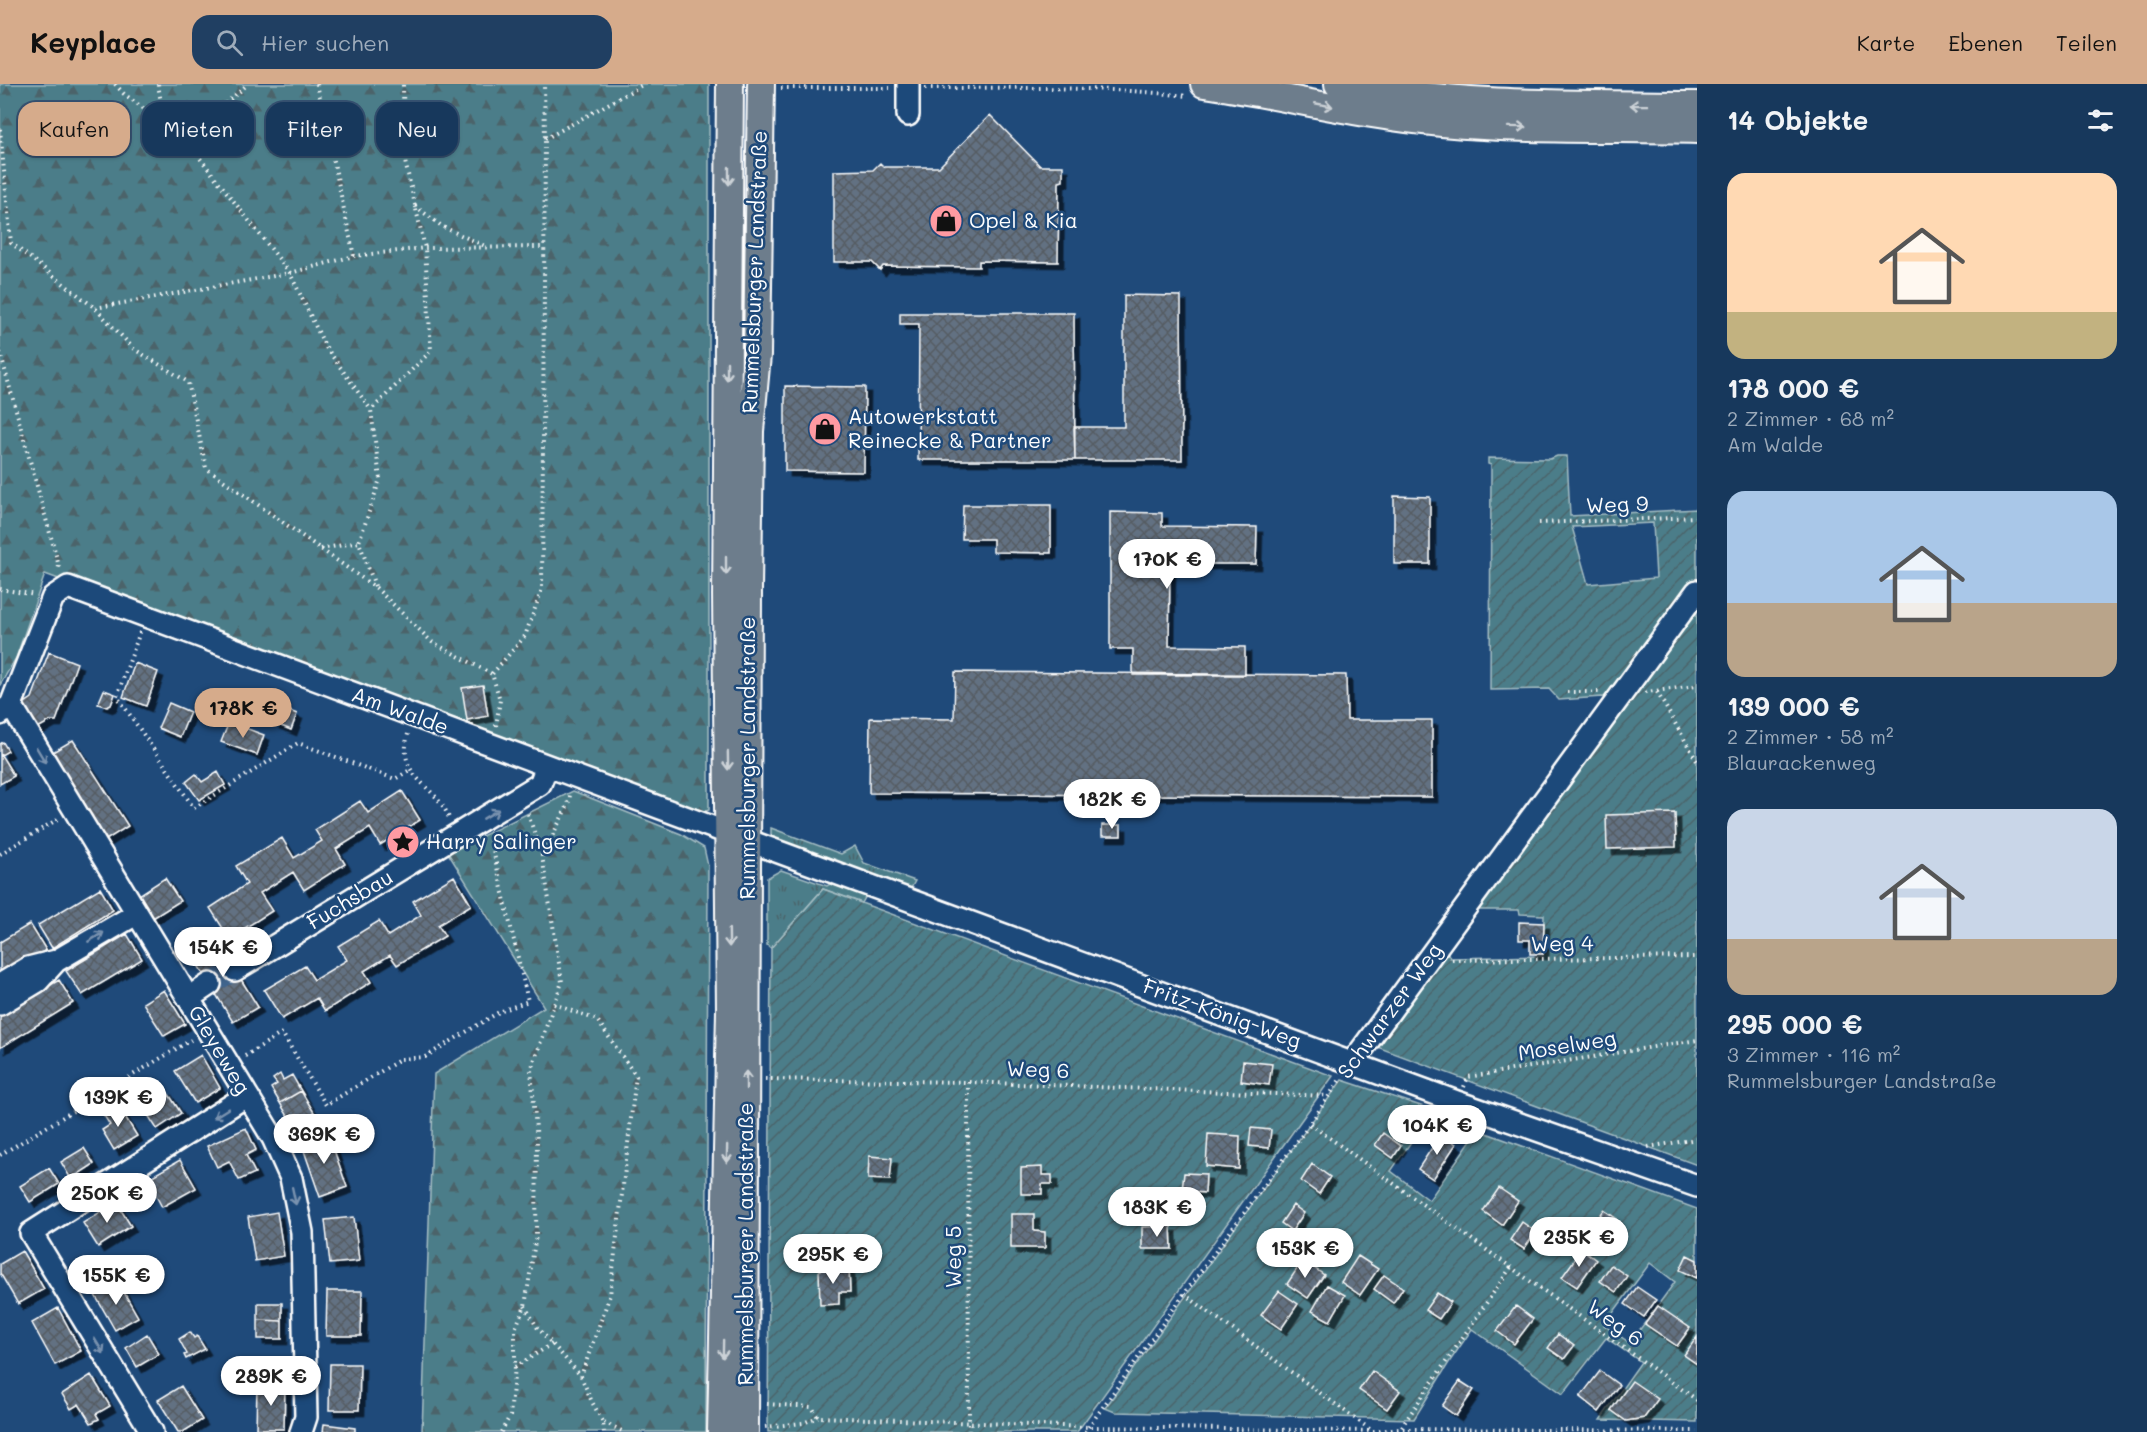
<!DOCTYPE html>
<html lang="de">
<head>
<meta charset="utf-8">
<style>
  body { margin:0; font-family:Mali,sans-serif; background:#203f62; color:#f1f3f6; height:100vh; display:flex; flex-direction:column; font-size:22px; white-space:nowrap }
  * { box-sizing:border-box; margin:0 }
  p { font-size:20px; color:#9eacbb }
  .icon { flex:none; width:33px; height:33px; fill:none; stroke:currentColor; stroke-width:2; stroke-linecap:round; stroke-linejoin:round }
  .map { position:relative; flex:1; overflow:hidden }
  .sheet { display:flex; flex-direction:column; background:#17385c; width:450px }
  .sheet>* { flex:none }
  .top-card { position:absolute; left:18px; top:18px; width:570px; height:54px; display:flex; gap:12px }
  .price { position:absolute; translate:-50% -51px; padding:0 14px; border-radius:21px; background:#fff; color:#222; font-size:20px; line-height:39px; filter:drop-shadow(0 2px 3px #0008) }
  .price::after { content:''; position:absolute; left:50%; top:36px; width:18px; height:14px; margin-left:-9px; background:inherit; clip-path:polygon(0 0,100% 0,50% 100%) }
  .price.on { background:#d6ab8b; color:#111 }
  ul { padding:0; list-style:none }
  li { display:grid; align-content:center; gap:12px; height:318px; padding:0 30px }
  li span { display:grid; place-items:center; height:186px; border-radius:18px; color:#555 }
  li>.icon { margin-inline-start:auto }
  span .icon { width:108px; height:108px; fill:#fffc; stroke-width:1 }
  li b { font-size:26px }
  h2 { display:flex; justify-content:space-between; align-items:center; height:72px; padding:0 30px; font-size:26px }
  .chip { padding:0 21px; border-radius:18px; background:#17385c; box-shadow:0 2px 4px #0004,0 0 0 2px #365272; font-size:21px; line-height:54px }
  .chip.on { background:#d6ab8b; color:#111 }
  header { display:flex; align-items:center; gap:36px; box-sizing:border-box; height:84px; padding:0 30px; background:#d6ab8b; color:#111 }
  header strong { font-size:28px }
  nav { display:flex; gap:33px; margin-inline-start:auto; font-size:21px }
  .search { width:420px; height:54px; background:#203f62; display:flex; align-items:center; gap:15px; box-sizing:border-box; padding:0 21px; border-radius:18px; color:#9eacbb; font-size:22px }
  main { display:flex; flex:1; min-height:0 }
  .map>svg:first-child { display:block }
  .grass { fill:url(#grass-tufts); stroke:#a6bec4; stroke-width:1.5 }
  .forest { fill:url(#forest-firs); stroke:#a6bec4; stroke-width:1.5 }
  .garden { fill:url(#garden-furrows); stroke:#a6bec4; stroke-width:1.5; fill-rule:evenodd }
  .building { fill:url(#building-cross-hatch); stroke:#fff; stroke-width:1.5; filter:url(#shadow) }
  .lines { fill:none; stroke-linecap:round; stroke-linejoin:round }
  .minor-tunnel { stroke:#41658e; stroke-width:21; stroke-dasharray:21 10; stroke-linecap:butt }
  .minor-casing { stroke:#fff; stroke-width:26 }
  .major-casing { stroke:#fff; stroke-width:30 }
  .path { stroke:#fff; stroke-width:4; stroke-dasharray:1.5 4.5; stroke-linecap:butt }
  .minor { stroke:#1f4a7a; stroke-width:21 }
  .major { stroke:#6d7d8c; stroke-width:26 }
  .oneway { stroke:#ccd2d7 }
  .oneway2 { stroke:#7992af }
  .labels { text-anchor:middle; stroke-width:5; stroke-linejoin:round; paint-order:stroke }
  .poi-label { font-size:21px; fill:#fff; stroke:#1f4a7a; text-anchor:start }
  .street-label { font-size:21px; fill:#fff; stroke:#1f4a7a }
</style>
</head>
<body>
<header>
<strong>Keyplace</strong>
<div class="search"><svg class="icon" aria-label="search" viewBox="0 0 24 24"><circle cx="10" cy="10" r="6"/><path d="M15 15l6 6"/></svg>Hier suchen</div>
<nav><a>Karte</a><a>Ebenen</a><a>Teilen</a></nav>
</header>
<main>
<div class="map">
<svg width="1697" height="1348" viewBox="0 0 1697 1348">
  <defs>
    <pattern id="grass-tufts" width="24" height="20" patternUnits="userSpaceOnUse" patternTransform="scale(1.5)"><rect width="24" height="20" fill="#4c7d89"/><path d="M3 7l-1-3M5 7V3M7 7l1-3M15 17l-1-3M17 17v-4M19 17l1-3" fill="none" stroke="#4c646a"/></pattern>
    <pattern id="forest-firs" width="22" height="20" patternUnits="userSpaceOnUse" patternTransform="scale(1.5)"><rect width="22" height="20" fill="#4c7d89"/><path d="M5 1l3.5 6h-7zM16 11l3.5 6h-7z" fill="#4c646a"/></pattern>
    <pattern id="garden-furrows" width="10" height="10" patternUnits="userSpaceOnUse" patternTransform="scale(1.5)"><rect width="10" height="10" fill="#4c7d89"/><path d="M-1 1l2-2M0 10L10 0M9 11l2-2" fill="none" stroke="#4c646a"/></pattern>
    <pattern id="building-cross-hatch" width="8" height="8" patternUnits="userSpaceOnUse" patternTransform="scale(1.5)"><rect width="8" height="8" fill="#627182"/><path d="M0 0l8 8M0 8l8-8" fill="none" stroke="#555b62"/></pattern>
    <filter id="shadow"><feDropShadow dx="5.5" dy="5.5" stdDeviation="0" flood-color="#0009"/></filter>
  </defs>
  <rect width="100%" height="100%" fill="#1f4a7a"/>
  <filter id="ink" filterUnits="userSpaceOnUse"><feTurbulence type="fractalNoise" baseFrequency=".0167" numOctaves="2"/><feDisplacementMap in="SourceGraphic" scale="12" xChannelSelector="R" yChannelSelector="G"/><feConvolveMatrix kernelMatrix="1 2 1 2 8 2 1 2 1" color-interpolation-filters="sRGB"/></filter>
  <g filter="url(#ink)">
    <path class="grass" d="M771 744 841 770 855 762 864 779 915 797 910 806 771 755Z
      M781 786 827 802 833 798 867 810 862 819 823 805 771 864 767 861V794Z"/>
    <path class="forest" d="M0 0H709V726L700 729 45 490 16 574 0 601Z
      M573 707 681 750 704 764 708 782 706 1348H422L434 990 544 923 448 769Z"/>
    <path class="garden" d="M1557 372H1567L1570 432 1697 425V1081L1377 963 1446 865 1450 874 1543 872 1544 831 1520 830 1519 826H1475L1535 747 1629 618 1602 613 1559 616 1549 605 1490 606 1491 381 1488 380V374L1550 375ZM1653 439 1656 494 1588 500 1572 443Z
      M823 805 1333 992 1077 1348H768L771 864Z
      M1342 996 1433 1026 1391 1087 1429 1116 1478 1046 1697 1125V1338L1600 1336 1641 1278 1606 1254 1563 1310 1472 1245 1450 1277 1414 1335 1115 1328 1105 1324ZM1650 1179 1675 1198 1630 1259 1604 1241Z"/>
    <path class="building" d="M990 31 1040 82H1063V97L1059 98 1058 178 979 177V183L883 182 880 186 872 178H834V87L873 86 880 79 884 83H939Z
      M1124 211 1181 212 1182 376H1075L1074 343H1124Z
      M900 229H1074L1075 376H918L919 240H900Z
      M785 302 865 303 864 388 785 387Z
      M1394 412 1430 413V480H1394Z
      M963 421H1051V469L993 468V455H962Z
      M1110 428 1162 429V442L1257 443 1256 480H1170L1169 562 1245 563V591H1133V565H1110Z
      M49 568 77 579 56 637H50L36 645 22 621 32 614Z
      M135 579 158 588 146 622 123 613Z
      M955 588 1346 591 1347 636H1432V713L869 709 870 634 954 635Z
      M483 601 488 632 467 636 462 604Z
      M104 606 115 610 111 621 107 623 98 620Z
      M169 619 190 628 180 653 158 644Z
      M280 623 297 630 291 646 274 639Z
      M229 638 264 651 257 671 221 658Z
      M73 656 128 742 106 756 51 669Z
      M3 658 8 667 1 671 14 692 0 700V660Z
      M218 688 225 701 199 716 186 698 196 690 202 698Z
      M402 707 420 736 380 761 370 744 336 765 345 780 304 806 293 788 260 809 272 827 229 854 210 824 247 800 236 782 282 754 294 774 322 757 315 746 360 717 368 729Z
      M1675 729 1676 763 1607 765 1606 731Z
      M1102 741H1121V752H1102Z
      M454 792 471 821 438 841 445 852 397 881 390 871 364 887 371 898 325 927 317 914 282 935 264 906 305 882 314 896 347 876 338 862 379 837 388 852 421 831 413 817Z
      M165 794 180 817 153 834 139 811Z
      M100 804 113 826 52 864 38 841Z
      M1519 838 1544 839 1543 870H1530V856H1519Z
      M30 840 46 866 0 893V858Z
      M127 850 142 875 82 911 66 887Z
      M213 850 258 923 233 938 188 865Z
      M59 896 73 919 0 964V931Z
      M164 906 185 940 164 952 143 919Z
      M201 971 220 1004 195 1019 175 987Z
      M1243 977 1272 980 1269 1001 1241 997Z
      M280 990 283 996 292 991 301 1007 280 1019 271 1004 277 1000 273 995Z
      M166 1006 181 1029 157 1045 142 1022Z
      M301 1007 315 1030 302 1038 297 1030 289 1034 280 1019Z
      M118 1021 137 1052 114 1066 102 1046 110 1041 103 1030Z
      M246 1044 256 1066 246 1071 255 1089 239 1096 229 1077 217 1083 207 1062Z
      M1251 1044 1271 1046 1269 1064 1249 1062Z
      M328 1049 347 1103 320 1113 301 1058Z
      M1383 1049 1401 1062 1393 1074 1375 1061Z
      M1208 1050 1240 1052 1239 1085 1206 1082Z
      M1441 1050 1456 1060 1433 1095 1418 1085Z
      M84 1064 94 1080 71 1095 61 1078Z
      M869 1072 892 1074 890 1096 868 1095Z
      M180 1076 196 1104 162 1123 147 1095Z
      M1312 1080 1330 1093 1319 1110 1301 1097Z
      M1042 1083V1091H1052V1100H1042V1110H1021V1084Z
      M49 1084 59 1100 30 1118 20 1102Z
      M1184 1089 1206 1090 1205 1109 1182 1107Z
      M1499 1104 1518 1117 1502 1141 1483 1127Z
      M116 1118 131 1142 98 1163 83 1139Z
      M1293 1121 1304 1129 1292 1147 1281 1139Z
      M1604 1126 1617 1135 1604 1154 1590 1145Z
      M277 1128 284 1172 255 1177 248 1133Z
      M1011 1130H1034V1147L1045 1148V1164H1011Z
      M354 1133 359 1177 330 1180 325 1136Z
      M1522 1138 1536 1148 1524 1165 1510 1156Z
      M1171 1142 1172 1165H1142V1143Z
      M1582 1165 1596 1176 1577 1203 1562 1193Z
      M22 1167 44 1205 18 1220 0 1189V1180Z
      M1687 1171 1697 1176V1194L1680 1186Z
      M1358 1172 1378 1185 1360 1211 1341 1198Z
      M1303 1176 1324 1191 1308 1214 1287 1200Z
      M1611 1181 1627 1192 1616 1208 1600 1197Z
      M849 1185 850 1208H839V1220L820 1221 819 1186Z
      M1384 1191 1403 1204 1393 1219 1374 1205Z
      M118 1198 138 1233 115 1246 95 1211Z
      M1327 1201 1345 1211 1330 1237 1312 1227Z
      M1637 1203 1656 1216 1644 1233 1625 1220Z
      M327 1207H362L361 1252H326Z
      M1279 1207 1298 1220 1281 1245 1261 1231Z
      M1437 1209 1451 1218 1439 1235 1425 1226Z
      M258 1219H282V1237L258 1236Z
      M1516 1222 1533 1235 1514 1260 1497 1247Z
      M1658 1222 1690 1244 1677 1262 1645 1240Z
      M58 1224 81 1267 55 1281 32 1239Z
      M258 1236 282 1237V1255H258Z
      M190 1248 194 1254 197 1252 205 1265 186 1275 184 1271 187 1270 179 1255Z
      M147 1250 159 1270 137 1283 126 1264Z
      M1558 1250 1574 1262 1564 1275 1548 1264Z
      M1697 1253V1280L1684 1271Z
      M330 1280H360L359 1326H329Z
      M1372 1287 1400 1307 1387 1325 1359 1306Z
      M1600 1287 1619 1301 1599 1328 1580 1313Z
      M91 1291 110 1322 96 1330 99 1335 91 1339 79 1320 71 1325 62 1310Z
      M1460 1297 1474 1306 1456 1332 1442 1322Z
      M1632 1297 1658 1315 1644 1334 1626 1337 1611 1326Z
      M257 1301H285L284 1345H256Z
      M181 1302 202 1336 183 1348H178L158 1316Z
      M324 1340 355 1344V1348H323Z"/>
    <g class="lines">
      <path class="minor-tunnel" d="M210 900 235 886"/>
      <g class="minor-casing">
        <path id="minor" d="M908 31V0
          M11 621 273 1054 291 1094 302 1148 306 1333 301 1348
          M0 630 11 621 53 513 68 503 760 761 1457 1018 1697 1102
          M235 886 540 700 547 682
          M0 901 28 884 56 877
          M189 914 210 900
          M0 920 38 897 56 877 136 830
          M1352 979 1697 507
          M152 1348 31 1149 246 1012"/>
      </g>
      <g class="major-casing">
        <path id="major" d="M1204 0C1284 12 1362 32 1442 39 1526 47 1612 44 1697 46
          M1338 0C1458 22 1576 20 1697 21
          M721 1348 730 926 726 511 730 0
          M745 1348 748 507 750 347 757 271 761 0"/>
      </g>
      <path class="path" d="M115 0 124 10 185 55 290 189 325 262 371 326
        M158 0 164 38
        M317 0 354 172
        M781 4H890
        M925 4C1012 4 1100 2 1187 12
        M0 45 11 159 95 224 134 265 188 298 206 384 376 504 432 558 492 590
        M185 55 248 0
        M545 55 644 0
        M415 122 443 143 485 162
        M95 224 290 189 354 172 425 164 543 163
        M0 268 59 482 58 486
        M1539 439 1697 433
        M321 465 359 458
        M375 502 359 458 380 395 371 326 431 267 425 164 404 73 403 0
        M0 505 35 511
        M140 548 117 612 194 724 298 659 395 695 410 686
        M1567 608H1599
        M1645 608 1697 602
        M1657 608 1697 677
        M496 642 500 616 492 590 525 552 542 505 545 55 544 0
        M408 650C396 696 436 699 449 734
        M528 730 542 771
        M0 770 58 735
        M1452 876 1697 873
        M554 920 597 936 636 992 610 1211 581 1292
        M245 972 282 949 326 1021 401 975 425 973 499 928 528 917 490 753
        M765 995 968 998 1328 1012
        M968 998 969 1348
        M1464 1003 1468 993 1697 956
        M1310 1040 1697 1316
        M1648 1063 1697 1055
        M0 1071 191 956
        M1184 1210 1371 1346
        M525 1222 537 1243 581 1292 592 1318 603 1338 604 1348
        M515 1283 552 1260
        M767 1320 812 1323 818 1333 1089 1343 1374 1347 1400 1345 1697 1347
        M604 1338 624 1348
        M765 1343 803 1339 818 1333
        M501 1348 510 1332 515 1283V1245L525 1222 536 1151 537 1057 531 986 562 898 542 772 568 721 570 711
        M1085 1348 1184 1210 1310 1040 1341 994
        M1398 1348 1511 1183"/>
      <use href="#minor" class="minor"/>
      <use href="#major" class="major"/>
    </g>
    <defs><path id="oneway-shaft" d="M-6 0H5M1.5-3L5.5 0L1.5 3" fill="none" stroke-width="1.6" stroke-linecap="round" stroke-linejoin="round" transform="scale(1.5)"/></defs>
    <g class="oneway">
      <use href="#oneway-shaft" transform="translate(1324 21) rotate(11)"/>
      <use href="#oneway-shaft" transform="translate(1639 21) rotate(-179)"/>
      <use href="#oneway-shaft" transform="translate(1517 43) rotate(1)"/>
      <use href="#oneway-shaft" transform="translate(729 92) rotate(90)"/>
      <use href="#oneway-shaft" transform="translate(727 287) rotate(90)"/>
      <use href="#oneway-shaft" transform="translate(726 482) rotate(90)"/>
      <use href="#oneway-shaft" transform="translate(728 677) rotate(89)"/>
      <use href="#oneway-shaft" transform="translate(729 854) rotate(89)"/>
      <use href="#oneway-shaft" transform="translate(746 996) rotate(-90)"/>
      <use href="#oneway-shaft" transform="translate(727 1070) rotate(91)"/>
      <use href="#oneway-shaft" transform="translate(723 1265) rotate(91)"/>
    </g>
    <g class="oneway2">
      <use href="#oneway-shaft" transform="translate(41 671) rotate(59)"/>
      <use href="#oneway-shaft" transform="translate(491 730) rotate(-31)"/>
      <use href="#oneway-shaft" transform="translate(96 853) rotate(-31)"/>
      <use href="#oneway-shaft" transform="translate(221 1029) rotate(148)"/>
      <use href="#oneway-shaft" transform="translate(294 1112) rotate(78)"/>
      <use href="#oneway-shaft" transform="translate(99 1262) rotate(59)"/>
    </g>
  </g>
  <defs>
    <g id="shop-disc" transform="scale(1.725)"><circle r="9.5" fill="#ff9aa2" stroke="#1f4a7a"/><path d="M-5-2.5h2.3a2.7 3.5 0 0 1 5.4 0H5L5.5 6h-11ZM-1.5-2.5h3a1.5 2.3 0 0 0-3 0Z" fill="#111"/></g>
    <g id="sight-disc" transform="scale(1.725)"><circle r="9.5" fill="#ff9aa2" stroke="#1f4a7a"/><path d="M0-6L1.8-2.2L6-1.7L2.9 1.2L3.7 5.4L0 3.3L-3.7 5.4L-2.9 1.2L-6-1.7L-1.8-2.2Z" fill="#111"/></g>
  </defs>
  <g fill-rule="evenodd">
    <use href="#shop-disc" x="946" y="137"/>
    <use href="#shop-disc" x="825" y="345"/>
    <use href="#sight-disc" x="403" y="758"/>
  </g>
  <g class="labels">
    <g class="poi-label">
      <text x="969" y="144">Opel &amp; Kia</text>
      <text x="848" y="340">Autowerkstatt<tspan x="848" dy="24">Reinecke &amp; Partner</tspan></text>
      <text x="426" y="765">Harry Salinger</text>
    </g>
    <g class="street-label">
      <text transform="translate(755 188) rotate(-88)" y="7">Rummelsburger Landstraße</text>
      <text transform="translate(1617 421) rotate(-2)" y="7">Weg 9</text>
      <text transform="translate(400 627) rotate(20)" y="7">Am Walde</text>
      <text transform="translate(748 674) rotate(-90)" y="7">Rummelsburger Landstraße</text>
      <text transform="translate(350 816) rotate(-31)" y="7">Fuchsbau</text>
      <text transform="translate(1562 860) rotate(-1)" y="7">Weg 4</text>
      <text transform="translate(1390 927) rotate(-54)" y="7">Schwarzer Weg</text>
      <text transform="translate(1222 930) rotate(20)" y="7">Fritz-König-Weg</text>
      <text transform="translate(1567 962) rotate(-9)" y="7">Moselweg</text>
      <text transform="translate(219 966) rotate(59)" y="7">Gleyeweg</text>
      <text transform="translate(1038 986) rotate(2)" y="7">Weg 6</text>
      <text transform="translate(746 1160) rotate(-90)" y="7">Rummelsburger Landstraße</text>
      <text transform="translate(954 1173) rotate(-90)" y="7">Weg 5</text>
      <text transform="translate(1615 1239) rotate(36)" y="7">Weg 6</text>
    </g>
  </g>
</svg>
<b class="price" style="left:1167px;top:506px">170K €</b>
<b class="price on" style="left:243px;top:655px">178K €</b>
<b class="price" style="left:1112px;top:746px">182K €</b>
<b class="price" style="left:223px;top:894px">154K €</b>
<b class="price" style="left:118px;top:1044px">139K €</b>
<b class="price" style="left:1437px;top:1072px">104K €</b>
<b class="price" style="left:324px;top:1081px">369K €</b>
<b class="price" style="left:107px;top:1140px">250K €</b>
<b class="price" style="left:1157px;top:1154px">183K €</b>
<b class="price" style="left:1579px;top:1184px">235K €</b>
<b class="price" style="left:1305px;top:1195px">153K €</b>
<b class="price" style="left:833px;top:1201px">295K €</b>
<b class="price" style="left:116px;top:1222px">155K €</b>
<b class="price" style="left:271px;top:1323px">289K €</b>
<div class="top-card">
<a class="chip on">Kaufen</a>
<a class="chip">Mieten</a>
<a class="chip">Filter</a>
<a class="chip">Neu</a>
</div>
</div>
<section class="sheet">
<h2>14 Objekte<svg class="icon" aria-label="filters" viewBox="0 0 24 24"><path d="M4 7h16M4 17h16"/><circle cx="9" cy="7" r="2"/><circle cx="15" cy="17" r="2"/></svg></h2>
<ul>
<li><span style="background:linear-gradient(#ffd9b3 75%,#c2b280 0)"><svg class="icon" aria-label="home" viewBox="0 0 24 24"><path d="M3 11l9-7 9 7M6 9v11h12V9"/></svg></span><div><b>178 000 €</b><p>2 Zimmer · 68 m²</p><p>Am Walde</p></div></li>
<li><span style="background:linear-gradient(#a9c7e8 60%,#b9a48a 0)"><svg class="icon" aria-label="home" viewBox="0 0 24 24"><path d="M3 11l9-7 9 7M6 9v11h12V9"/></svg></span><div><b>139 000 €</b><p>2 Zimmer · 58 m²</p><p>Blaurackenweg</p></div></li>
<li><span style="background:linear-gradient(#c9d6e8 70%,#b9a48a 0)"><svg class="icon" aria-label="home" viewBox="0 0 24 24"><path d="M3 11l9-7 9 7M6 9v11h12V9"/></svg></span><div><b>295 000 €</b><p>3 Zimmer · 116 m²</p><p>Rummelsburger Landstraße</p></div></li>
</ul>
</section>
</main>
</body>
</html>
